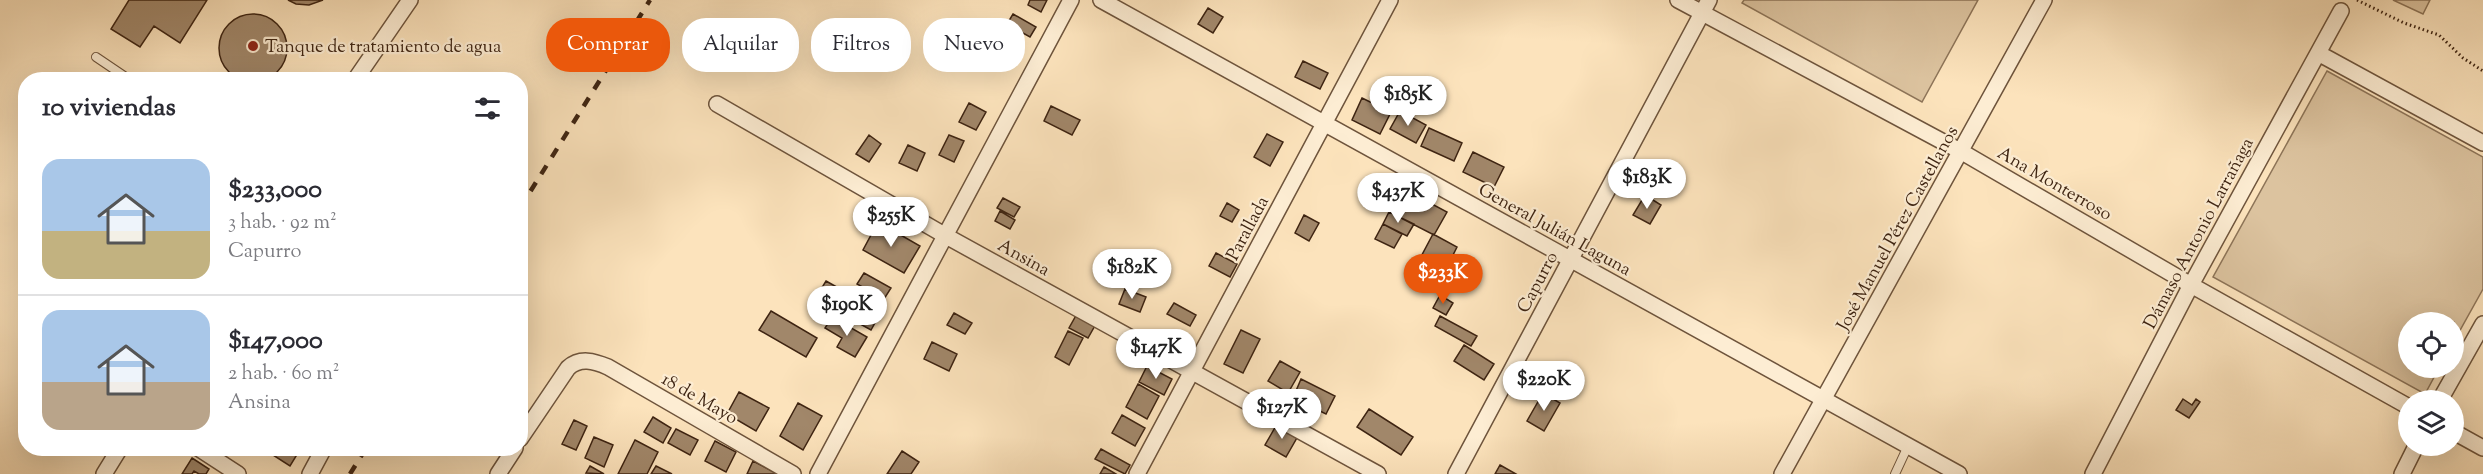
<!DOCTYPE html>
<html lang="es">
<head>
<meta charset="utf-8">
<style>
  body { margin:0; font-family:"Sorts Mill Goudy",serif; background:#f7f7f7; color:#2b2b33; height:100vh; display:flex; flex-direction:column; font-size:22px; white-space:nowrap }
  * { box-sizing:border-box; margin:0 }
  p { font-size:20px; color:#7c7c81 }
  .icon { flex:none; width:33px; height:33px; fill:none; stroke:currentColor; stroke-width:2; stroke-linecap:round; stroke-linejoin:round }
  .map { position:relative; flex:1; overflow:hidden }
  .side { position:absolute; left:18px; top:72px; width:510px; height:384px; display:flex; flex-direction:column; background:#fff; border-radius:24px; box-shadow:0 6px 24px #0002 }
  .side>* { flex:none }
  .top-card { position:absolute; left:546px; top:18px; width:570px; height:54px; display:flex; gap:12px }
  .controls { position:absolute; left:2398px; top:312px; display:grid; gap:12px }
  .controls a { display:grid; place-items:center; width:66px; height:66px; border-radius:50%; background:#fff; box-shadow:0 6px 24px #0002; font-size:30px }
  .price { position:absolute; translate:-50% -51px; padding:0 14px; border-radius:21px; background:#fff; color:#222; font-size:20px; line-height:39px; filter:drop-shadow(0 2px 3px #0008) }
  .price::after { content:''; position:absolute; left:50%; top:36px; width:18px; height:14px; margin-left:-9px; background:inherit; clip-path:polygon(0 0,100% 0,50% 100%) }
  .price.on { background:#ea580c; color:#fff }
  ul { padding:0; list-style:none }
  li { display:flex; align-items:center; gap:18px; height:150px; padding:0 24px }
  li+li { border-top:2px solid #e1e1e2 }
  li span { display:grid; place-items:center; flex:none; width:168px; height:120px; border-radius:18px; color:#555 }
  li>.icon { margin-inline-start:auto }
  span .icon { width:72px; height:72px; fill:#fffc; stroke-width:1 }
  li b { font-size:26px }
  h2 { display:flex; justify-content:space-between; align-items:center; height:72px; padding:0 24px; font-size:26px }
  .tag { padding:0 21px; border-radius:24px; background:#fff; box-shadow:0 6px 24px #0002; font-size:21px; line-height:54px }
  .tag.on { background:#ea580c; color:#fff }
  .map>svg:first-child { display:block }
  .green { fill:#dcc39f; stroke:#8d7458; stroke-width:1.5 }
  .building { fill:#a1876a; stroke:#3e2412; stroke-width:1.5 }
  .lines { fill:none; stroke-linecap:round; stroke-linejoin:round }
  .lane-casing { stroke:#6e543c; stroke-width:10 }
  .street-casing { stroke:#6e543c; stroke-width:18 }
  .path { stroke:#3e2412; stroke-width:3; stroke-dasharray:1.5 3; stroke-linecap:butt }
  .lane { stroke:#fdedd3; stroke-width:8 }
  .street { stroke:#fdedd3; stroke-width:15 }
  .rail { stroke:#3e2412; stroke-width:4.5; stroke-dasharray:10 10; stroke-linecap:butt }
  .poi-dot { fill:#8f2418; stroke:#fdedd3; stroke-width:2 }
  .labels { text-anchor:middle; stroke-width:4.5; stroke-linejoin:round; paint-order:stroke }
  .poi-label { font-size:18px; fill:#3e2412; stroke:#fdedd3; text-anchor:start }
  .street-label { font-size:18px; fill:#3e2412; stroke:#fdedd3 }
</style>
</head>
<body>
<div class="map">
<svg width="2483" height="474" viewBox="0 0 2483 474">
  <rect width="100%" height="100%" fill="#fce3bc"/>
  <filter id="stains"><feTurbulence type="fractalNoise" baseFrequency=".00333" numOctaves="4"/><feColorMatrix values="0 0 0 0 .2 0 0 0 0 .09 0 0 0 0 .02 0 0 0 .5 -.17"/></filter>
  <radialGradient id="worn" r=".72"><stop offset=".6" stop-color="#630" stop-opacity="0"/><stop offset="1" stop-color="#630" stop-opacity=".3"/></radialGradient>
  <path class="green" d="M1744 0H1978L1922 102 1742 3Z
    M2393 0H2430L2423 14Z
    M2327 71 2483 157V289L2454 341V322H2409V368H2439L2425 394 2213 277Z"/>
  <path class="building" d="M129 0H207L180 43 154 26 140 47 111 29Z
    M288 0H323L309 5 296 4Z
    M1030 0H1047L1041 12 1028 5Z
    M1208 8 1223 17 1213 33 1198 24Z
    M1013 14 1036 27 1030 37 1007 24Z
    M219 48a34 34 0 1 1 68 0a34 34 0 1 1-68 0Z
    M1303 61 1328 73 1320 89 1295 77Z
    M1362 98 1391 112 1380 134 1352 120Z
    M969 103 986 112 976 130 959 122Z
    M1051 106 1080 120 1072 135 1044 121Z
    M1400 111 1426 125 1416 143 1390 129Z
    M1429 128 1462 143 1454 161 1421 146Z
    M1267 134 1283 142 1270 166 1254 157Z
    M869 135 881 144 869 162 856 154Z
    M949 135 964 141 954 162 939 155Z
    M908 145 925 153 917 171 899 163Z
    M1473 152 1504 167 1494 187 1463 172Z
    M1402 188 1447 212 1434 235 1389 212Z
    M1645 195 1661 205 1650 224 1633 215Z
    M1003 198 1020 207 1014 217 997 208Z
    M1227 203 1239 210 1232 222 1220 216Z
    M1000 211 1015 220 1010 229 995 221Z
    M1389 212 1414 224 1407 236 1383 224Z
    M1304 215 1319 223 1309 241 1295 233Z
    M878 222 920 246 904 273 863 250Z
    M1383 224 1402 234 1394 248 1375 239Z
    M1433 234 1457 247 1441 279 1416 266Z
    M1216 253 1237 264 1230 277 1209 266Z
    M864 273 891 288 884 299 857 284Z
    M826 281 881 312 871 330 815 299Z
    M1125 289 1146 297 1140 312 1119 304Z
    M1440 295 1453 303 1446 315 1433 308Z
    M1174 303 1196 315 1190 326 1167 314Z
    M771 311 817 338 806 357 759 330Z
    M1078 312 1097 322 1088 338 1069 328Z
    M954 313 972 323 965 334 947 325Z
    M1440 316 1477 336 1471 346 1435 326Z
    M832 317 867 337 855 357 837 347 842 338 825 328Z
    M1241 330 1260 339 1243 373 1224 364Z
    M1068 331 1083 338 1069 365 1055 357Z
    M932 342 957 354 949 371 924 359Z
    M1464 345 1494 364 1484 380 1454 361Z
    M1280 361 1300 372 1288 393 1268 381Z
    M1147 366 1172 379 1164 395 1139 382Z
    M1301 379 1335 396 1326 414 1293 398Z
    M1138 384 1159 396 1147 419 1126 407Z
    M739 392 769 408 756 431 727 414Z
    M1543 393 1560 403 1544 431 1527 421Z
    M2183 399 2192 405 2196 399 2200 402 2189 418 2176 410Z
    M798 403 822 416 803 450 780 436Z
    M1369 409 1413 437 1401 455 1357 427Z
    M1122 415 1145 428 1135 446 1112 433Z
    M653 417 671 428 663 443 644 432Z
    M574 420 587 426 576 450 562 444Z
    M1277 424 1298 436 1286 457 1265 445Z
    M676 429 698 440 690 455 668 443Z
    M594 437 613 445 604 467 585 458Z
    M635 440 658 452 647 474H618Z
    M715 441 736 452 726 472 705 461Z
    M262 448H301L290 466Z
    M1101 449 1130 465 1125 474 1095 459Z
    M902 451 919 462 911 474H887Z
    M192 458 209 469 206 474H199L194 471 192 474H182Z
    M753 461 778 474H747Z
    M1500 465 1516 474H1495Z
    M590 466 604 474 586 473Z
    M656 466 672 474H651Z
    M1104 467 1116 474H1100Z"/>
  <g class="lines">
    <g class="lane-casing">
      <path id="lane" d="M96 57 130 80
        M1895 474 1908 446"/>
    </g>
    <g class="street-casing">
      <path id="street" d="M1101 0 1959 474
        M1678 0 1962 152 2191 285 2409 407
        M2318 53 2483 143
        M355 80 410 0
        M717 104 946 236 1378 474
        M2440 400 2483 324
        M2454 432 2483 448
        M520 439 568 368C580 357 594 361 608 367L793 474
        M198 448 238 474
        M104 474 120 448
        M310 474 324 448
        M498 474 515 448
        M818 474 1071 0
        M1137 474 1390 0
        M1456 474 1709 0
        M1782 474 2044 0
        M2093 474 2191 285 2341 11
        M2402 474 2416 446"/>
    </g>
    <path class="path" d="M2357 0 2404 23 2439 35 2463 58 2483 71"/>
    <use href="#lane" class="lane"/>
    <use href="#street" class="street"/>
    <path class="rail" d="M520 208 650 0
      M350 474 366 448"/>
  </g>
  <circle class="poi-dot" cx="253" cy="46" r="6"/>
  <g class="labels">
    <g class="poi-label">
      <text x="265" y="52">Tanque de tratamiento de agua</text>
    </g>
    <g class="street-label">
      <text transform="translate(2055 183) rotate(30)" y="6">Ana Monterroso</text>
      <text transform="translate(1247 228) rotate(-62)" y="6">Parallada</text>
      <text transform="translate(1897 228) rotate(-61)" y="6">José Manuel Pérez Castellanos</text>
      <text transform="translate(1555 229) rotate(29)" y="6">General Julián Laguna</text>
      <text transform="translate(2198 233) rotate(-62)" y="6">Dámaso Antonio Larrañaga</text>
      <text transform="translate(1024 257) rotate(29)" y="6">Ansina</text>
      <text transform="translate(1537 282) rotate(-62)" y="6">Capurro</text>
      <text transform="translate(700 398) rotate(30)" y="6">18 de Mayo</text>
    </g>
  </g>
  <rect width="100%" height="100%" filter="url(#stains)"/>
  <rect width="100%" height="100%" fill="url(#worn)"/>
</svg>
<div class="controls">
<a><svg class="icon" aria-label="locate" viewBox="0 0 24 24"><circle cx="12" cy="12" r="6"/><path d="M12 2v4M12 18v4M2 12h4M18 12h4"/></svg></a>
<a><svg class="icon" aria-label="layers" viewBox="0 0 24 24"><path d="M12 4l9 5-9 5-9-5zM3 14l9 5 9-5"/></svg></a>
</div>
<b class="price" style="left:1408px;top:127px">$185K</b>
<b class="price" style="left:1647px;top:210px">$183K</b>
<b class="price" style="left:1398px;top:224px">$437K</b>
<b class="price" style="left:891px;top:248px">$255K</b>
<b class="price" style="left:1132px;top:300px">$182K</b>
<b class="price on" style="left:1443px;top:305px">$233K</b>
<b class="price" style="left:847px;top:337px">$190K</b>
<b class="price" style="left:1156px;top:380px">$147K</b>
<b class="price" style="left:1544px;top:412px">$220K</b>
<b class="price" style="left:1282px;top:440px">$127K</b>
<div class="top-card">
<a class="tag on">Comprar</a>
<a class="tag">Alquilar</a>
<a class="tag">Filtros</a>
<a class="tag">Nuevo</a>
</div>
<section class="side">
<h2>10 viviendas<svg class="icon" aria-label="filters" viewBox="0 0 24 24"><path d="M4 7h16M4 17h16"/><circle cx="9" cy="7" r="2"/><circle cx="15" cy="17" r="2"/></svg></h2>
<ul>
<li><span style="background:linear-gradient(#a9c7e8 60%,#c2b280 0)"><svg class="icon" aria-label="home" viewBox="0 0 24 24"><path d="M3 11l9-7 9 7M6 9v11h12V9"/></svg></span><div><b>$233,000</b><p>3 hab. · 92 m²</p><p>Capurro</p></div></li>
<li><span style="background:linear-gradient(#a9c7e8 60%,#b9a48a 0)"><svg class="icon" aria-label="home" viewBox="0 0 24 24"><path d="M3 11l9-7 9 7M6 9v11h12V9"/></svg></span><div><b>$147,000</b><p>2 hab. · 60 m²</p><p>Ansina</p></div></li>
</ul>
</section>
</div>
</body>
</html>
